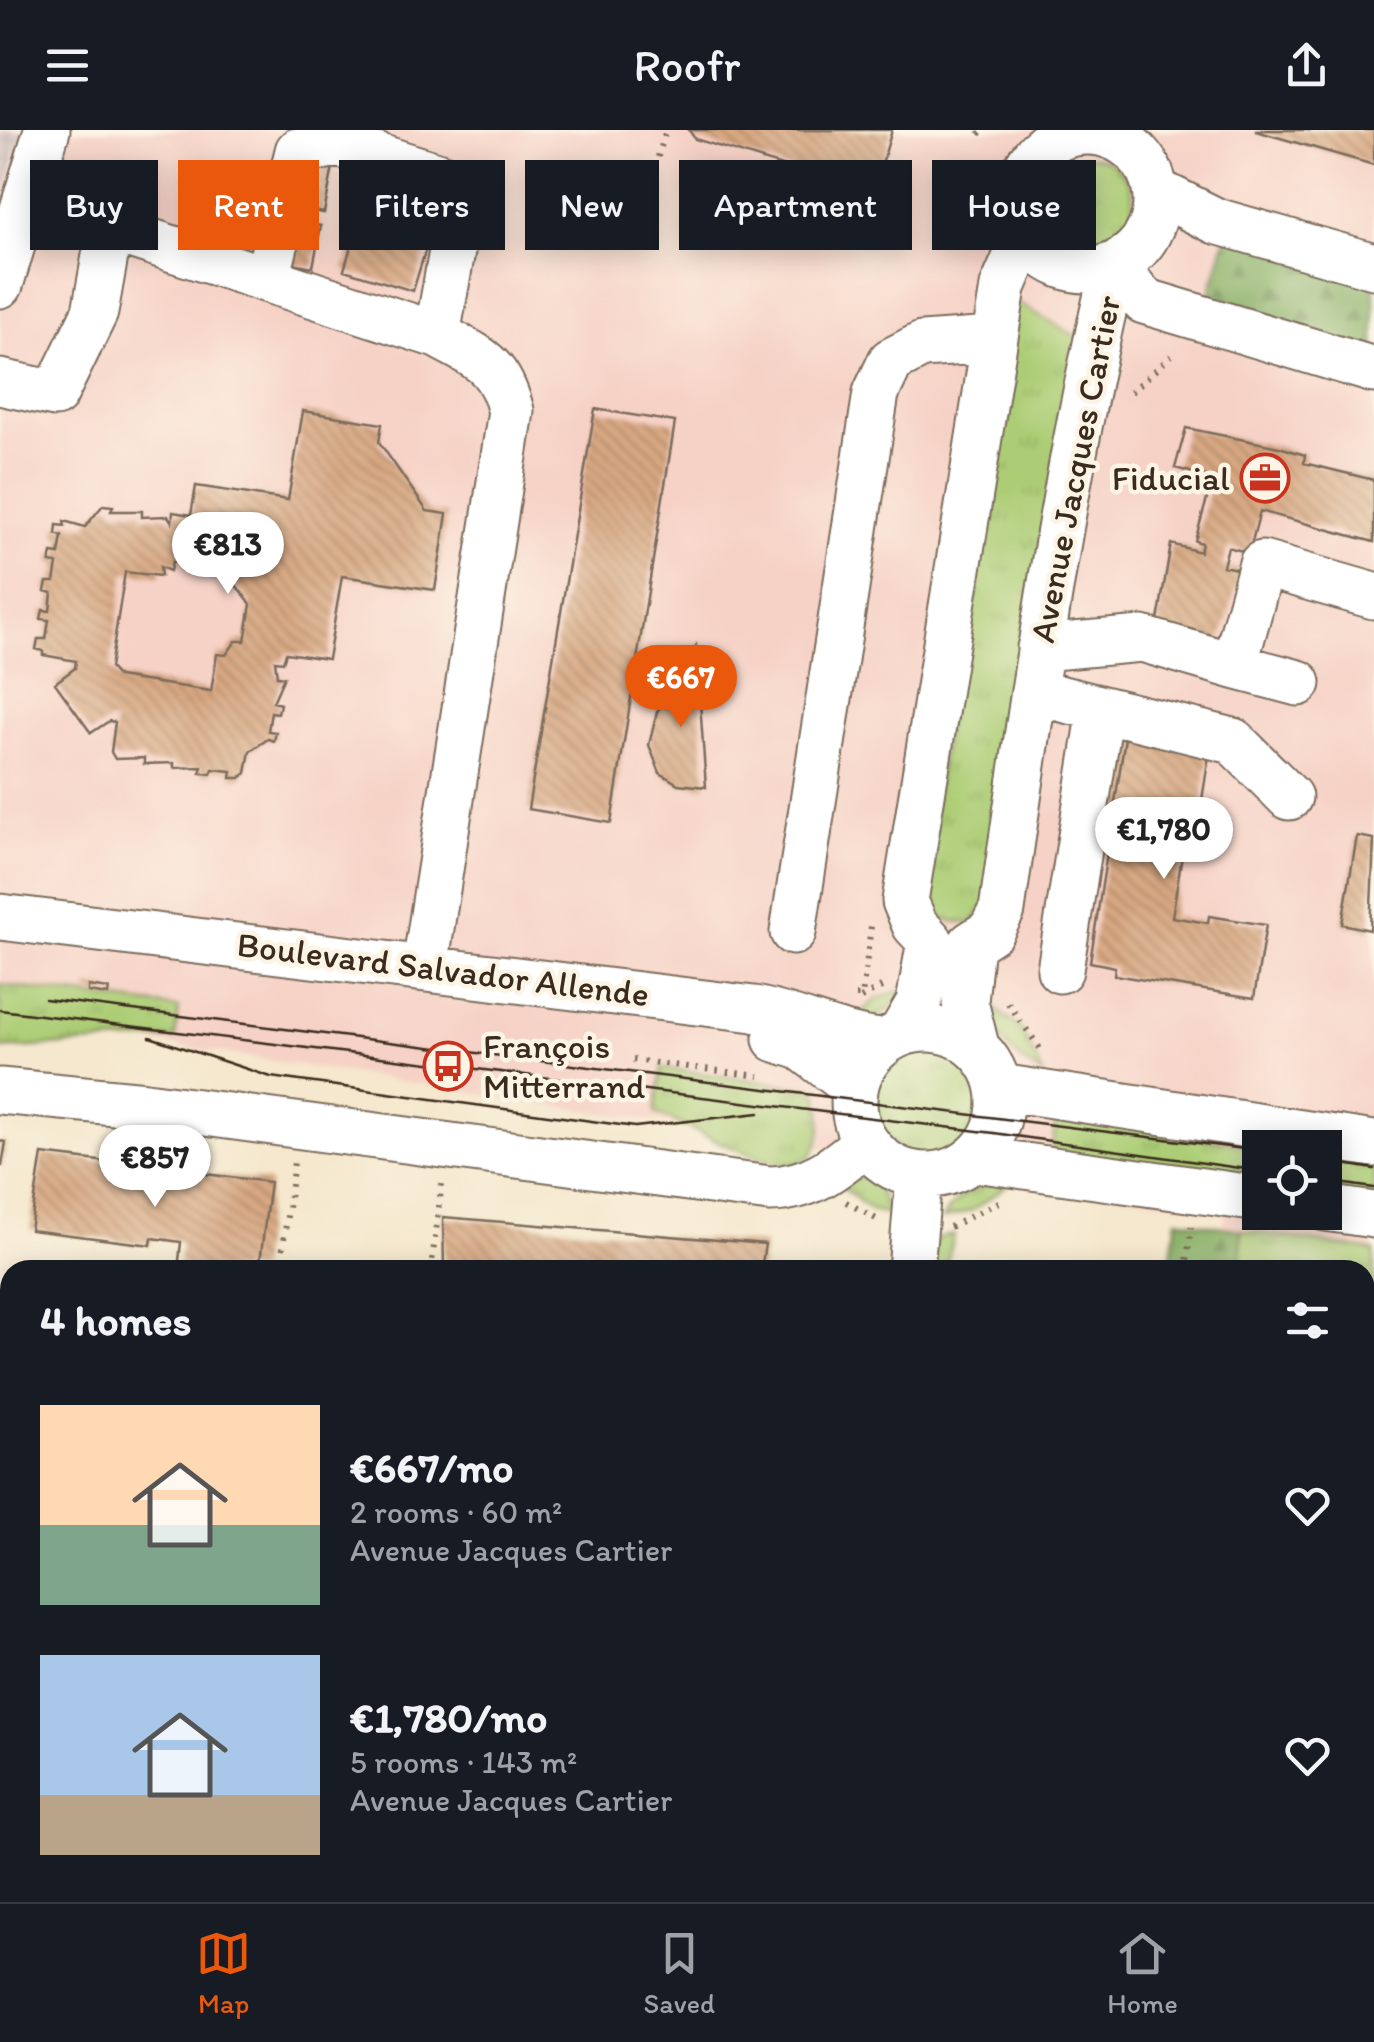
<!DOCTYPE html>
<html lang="en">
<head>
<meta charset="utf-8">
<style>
  body { margin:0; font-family:Itim,sans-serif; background:#20242c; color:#f1f3f6; height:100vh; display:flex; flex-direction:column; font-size:38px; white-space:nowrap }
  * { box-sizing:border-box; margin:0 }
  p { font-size:32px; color:#9ea1a6 }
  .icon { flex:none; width:55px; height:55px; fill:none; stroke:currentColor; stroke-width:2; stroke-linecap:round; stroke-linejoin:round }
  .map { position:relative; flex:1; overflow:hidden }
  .drawer { position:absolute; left:0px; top:1130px; width:1375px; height:642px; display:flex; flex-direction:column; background:#171b24; border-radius:30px 30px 0 0; box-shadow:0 5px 25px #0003 }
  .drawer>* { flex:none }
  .banner { position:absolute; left:30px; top:30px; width:1315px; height:90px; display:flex; gap:20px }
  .tools { position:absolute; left:1242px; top:1000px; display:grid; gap:20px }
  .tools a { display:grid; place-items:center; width:100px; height:100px; border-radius:0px; background:#171b24; box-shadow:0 5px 25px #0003; font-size:50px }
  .price { position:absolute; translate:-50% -85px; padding:0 22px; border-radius:35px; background:#fff; color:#222; font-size:32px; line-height:65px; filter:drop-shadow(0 2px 5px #0008) }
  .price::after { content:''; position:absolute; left:50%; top:60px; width:30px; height:22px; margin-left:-15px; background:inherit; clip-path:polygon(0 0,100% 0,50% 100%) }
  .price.selected { background:#ea580c; color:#fff }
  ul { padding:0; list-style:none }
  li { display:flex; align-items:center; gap:30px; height:250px; padding:0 40px }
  li span { display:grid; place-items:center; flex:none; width:280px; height:200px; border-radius:0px; color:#555 }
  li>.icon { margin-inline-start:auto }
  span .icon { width:120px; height:120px; fill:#fffc; stroke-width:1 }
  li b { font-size:42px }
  h2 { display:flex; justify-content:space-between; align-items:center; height:120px; padding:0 40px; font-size:42px }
  .chip { padding:0 35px; border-radius:0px; background:#171b24; box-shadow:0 5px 25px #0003; font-size:35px; line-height:90px }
  .chip.selected { background:#ea580c; color:#fff }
  header { display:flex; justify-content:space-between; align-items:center; height:130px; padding:0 40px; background:#171b24; font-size:45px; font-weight:600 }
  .menu { display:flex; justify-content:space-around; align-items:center; height:140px; border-top:2px solid #363941; background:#171b24; font-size:28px; color:#9ea1a6 }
  .menu a { display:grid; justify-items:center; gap:5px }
  .menu .selected { color:#ea580c }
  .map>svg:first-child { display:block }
  .built { fill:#f6d1c6; fill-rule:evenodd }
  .industrial { fill:url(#industrial-grid) }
  .grass { fill:url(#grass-tufts); stroke:#747c4a; stroke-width:2.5 }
  .forest { fill:url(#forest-firs); stroke:#626d42; stroke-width:2.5 }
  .building { fill:url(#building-back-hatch); fill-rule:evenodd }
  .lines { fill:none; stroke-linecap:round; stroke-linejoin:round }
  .minor-casing { stroke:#7c6c5c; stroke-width:49 }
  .path { stroke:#7c6c5c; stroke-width:6; stroke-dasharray:2.5 8; stroke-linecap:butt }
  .minor { stroke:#fff; stroke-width:45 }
  .tram { stroke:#3b2a1e; stroke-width:2.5 }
  .labels { text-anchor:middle; stroke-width:9; stroke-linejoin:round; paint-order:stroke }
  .street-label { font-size:35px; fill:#3b2a1e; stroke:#fcf5e5 }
  .poi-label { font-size:35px; fill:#3b2a1e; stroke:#fcf5e5; text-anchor:end }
</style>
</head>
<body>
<header><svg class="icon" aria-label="menu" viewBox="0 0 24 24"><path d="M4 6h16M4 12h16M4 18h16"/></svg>Roofr<svg class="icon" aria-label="share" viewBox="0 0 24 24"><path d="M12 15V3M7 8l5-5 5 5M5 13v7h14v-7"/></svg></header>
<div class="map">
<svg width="1374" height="1772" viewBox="0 0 1374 1772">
  <defs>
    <pattern id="industrial-grid" width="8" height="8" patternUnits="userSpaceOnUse" patternTransform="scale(2.5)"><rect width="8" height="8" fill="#d1bfbf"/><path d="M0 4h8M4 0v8" fill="none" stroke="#b4a4a4"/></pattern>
    <pattern id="grass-tufts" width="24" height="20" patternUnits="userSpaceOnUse" patternTransform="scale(2.5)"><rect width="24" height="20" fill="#accd75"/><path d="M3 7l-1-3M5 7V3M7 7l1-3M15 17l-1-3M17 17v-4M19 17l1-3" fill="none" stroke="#95b065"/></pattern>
    <pattern id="forest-firs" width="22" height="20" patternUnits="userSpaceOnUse" patternTransform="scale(2.5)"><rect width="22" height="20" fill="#89b066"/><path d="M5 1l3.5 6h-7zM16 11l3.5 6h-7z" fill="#718f53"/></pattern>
    <pattern id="building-back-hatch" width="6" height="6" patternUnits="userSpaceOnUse" patternTransform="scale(2.5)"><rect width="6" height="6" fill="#d8a882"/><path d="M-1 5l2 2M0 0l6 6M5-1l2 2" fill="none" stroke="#b0896a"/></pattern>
  </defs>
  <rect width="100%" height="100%" fill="#fcf5e5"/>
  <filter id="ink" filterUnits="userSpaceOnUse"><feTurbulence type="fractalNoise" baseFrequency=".01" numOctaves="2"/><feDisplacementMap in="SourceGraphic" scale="20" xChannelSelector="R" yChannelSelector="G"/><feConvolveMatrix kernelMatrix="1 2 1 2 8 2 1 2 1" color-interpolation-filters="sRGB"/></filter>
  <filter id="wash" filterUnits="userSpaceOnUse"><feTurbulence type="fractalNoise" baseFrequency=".0048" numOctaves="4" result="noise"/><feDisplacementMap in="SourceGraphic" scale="40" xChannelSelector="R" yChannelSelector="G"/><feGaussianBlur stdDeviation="2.25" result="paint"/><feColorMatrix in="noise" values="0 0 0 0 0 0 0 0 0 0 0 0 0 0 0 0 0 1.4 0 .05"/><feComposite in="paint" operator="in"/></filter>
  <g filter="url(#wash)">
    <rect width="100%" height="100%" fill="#f5e8ce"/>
    <path class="built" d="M24 0H1374V1772L1094 1762H1365V1140H1219L1225 1081 0 888V77ZM1260 1018H1325V1082H1260Z"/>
    <path class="industrial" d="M0 0H24L0 77Z"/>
    <path class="grass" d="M1041 72a46 46 0 1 1 92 0a46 46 0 1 1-92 0Z
      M1015 171 1082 210 994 764 971 793 949 791 928 782 921 754Z
      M0 855 179 878 175 908 0 919Z
      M908 858C890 881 880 891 850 891L877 869Z
      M977 864 1021 899 1043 944C1011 929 989 896 977 864Z
      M874 972a55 55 0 1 1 110 0a55 55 0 1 1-110 0Z
      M662 938 816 959C826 987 826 1041 780 1033 742 1026 692 998 655 983Z
      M1057 980 1260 1018V1055L1051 1028Z
      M1325 1019 1374 1026V1073L1325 1065Z
      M864 1043 878 1059 889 1084 871 1080 842 1057Z
      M1010 1053 973 1080 943 1089C957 1062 981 1053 1010 1053Z
      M1241 1100 1374 1121V1261L1365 1274V1140H1241Z
      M954 1105 945 1140H930L936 1108Z
      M1374 1703V1767L1365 1762V1721Z"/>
    <path class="forest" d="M1226 106 1374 148V226L1206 178Z
      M1177 1089 1241 1100V1140H1169Z
      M1065 1762H1365L1374 1772H1063Z"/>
    <g id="blocks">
      <path class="building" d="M689 0H892L876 54 863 61 695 9Z
        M1374 0V35L1256 1V0Z
        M322 34 333 37 324 83 313 81Z
        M642 48 654 53 651 65 639 61Z
        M368 60 437 82 413 161 344 140Z
        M295 91 321 96 313 137 287 132Z
        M595 279 675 292 611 693 528 679Z
        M303 281 382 294 379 312 427 381 447 384 435 460 342 446 328 529 286 523 283 532 275 531 277 546 284 547 273 572 280 574 278 583 271 582 268 601 276 602 274 611 268 609 250 621 246 643 240 648H231L232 641 213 639 211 644 200 643 202 637 174 638V633L144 634V628L115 629 111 622 115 592 109 591 91 603 55 553 75 538 76 531 43 525V521L36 519 38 509H46L49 490 41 489 43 480 50 481 52 463 45 461 47 452H54L57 434 50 433 52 423 59 424 62 406 56 404 57 395 65 396 64 391 85 397 103 375 113 376 111 381H142V387L168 386 172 392 173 382 191 385 196 356 288 370ZM182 426 216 430 251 474 245 511H236L226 525 217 524 211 561 118 547 110 538 125 442 161 446 160 437 170 441 172 432 179 433Z
        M1186 298 1279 317 1305 325 1304 333 1374 350V412L1260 381 1249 423 1228 417 1223 436 1241 440 1218 520 1156 502 1171 414 1200 422 1202 413 1195 411 1213 348 1175 338Z
        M696 516 706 657 678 654 660 643 649 615 657 582Z
        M1126 601 1209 625 1201 677 1190 676 1172 787 1208 793 1209 786 1266 795 1254 868 1114 845 1115 837 1090 832Z
        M1357 706 1374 709 1370 800 1342 794Z
        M88 856 109 859 108 865 88 862Z
        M0 1011 6 1012 2 1036H0Z
        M42 1024 270 1052 259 1140H178L181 1112 152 1108 151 1115 30 1100Z
        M443 1087 765 1114 761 1140H444Z
        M0 1450 10 1451V1532L1 1531 0 1525Z
        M1374 1663V1692L1365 1690V1677Z
        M345 1762H394L393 1772H356L357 1766Z
        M558 1762H633L631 1772H556Z
        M909 1762H989L986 1772H907Z"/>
    </g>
  </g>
  <g filter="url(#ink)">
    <use href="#blocks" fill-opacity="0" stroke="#7c6c5c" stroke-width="2.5"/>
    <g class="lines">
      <g class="minor-casing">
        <path id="minor" d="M1018 71a69 69 0 1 1 138 0a69 69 0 1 1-138 0Z
          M1156 61 1216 91 1374 136
          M26 71 437 205C479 228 498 232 511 281L425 837
          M1114 135 1144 171 1374 240
          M267 149 298 21 338 14 443 47 456 99 437 205
          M0 155 47 0
          M0 252 55 264 95 182 110 98
          M1040 518 1142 509 1234 536 1262 434 1374 466
          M1234 536 1298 553
          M1034 562 1233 611 1289 667
          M0 787 754 879C798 887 837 908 882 912
          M793 802 876 263 891 231 922 215 993 210
          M1060 840 1101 579
          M854 972a73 73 0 1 1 146 0a73 73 0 1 1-146 0Z
          M902 902 919 873 930 811 915 795 905 771 1003 157 1026 104
          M776 909 801 917 854 957
          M976 916 965 872 971 814 991 801 1002 780C1033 564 1063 347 1114 135
          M1000 957 1374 1014
          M0 961 146 975 770 1059C811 1058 835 1038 865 1013
          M975 1029 1260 1069
          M1325 1078 1374 1085
          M911 1140 919 1046
          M0 1400 10 1402
          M0 1595 10 1597
          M139 1772 140 1762
          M414 1772 415 1762
          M773 1772 775 1762"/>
      </g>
      <path class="path" d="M979 4 983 0
        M658 27 666 0
        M1131 262 1171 226
        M856 866H862L871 796
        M861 868 885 855
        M1008 873 1044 924
        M633 930 759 946
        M846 1072 878 1090
        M950 1097 1001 1071
        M280 1140 294 1032
        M431 1140 442 1052
        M1186 1140 1191 1097
        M1063 1772 1065 1762"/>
      <use href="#minor" class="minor"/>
      <path class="tram" d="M45 869 1260 1021
        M0 880 994 1003 1260 1041
        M150 907 271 947 635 997 759 983
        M1325 1031 1374 1039
        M1325 1051 1374 1058"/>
    </g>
  </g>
  <defs>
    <g id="office-ring" transform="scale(2.5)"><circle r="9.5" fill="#fcf5e5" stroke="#c8321e" stroke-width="1.5"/><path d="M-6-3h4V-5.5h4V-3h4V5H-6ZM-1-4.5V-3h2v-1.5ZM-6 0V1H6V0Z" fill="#c8321e"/></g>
    <g id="bus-ring" transform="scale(2.5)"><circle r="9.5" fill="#fcf5e5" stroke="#c8321e" stroke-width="1.5"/><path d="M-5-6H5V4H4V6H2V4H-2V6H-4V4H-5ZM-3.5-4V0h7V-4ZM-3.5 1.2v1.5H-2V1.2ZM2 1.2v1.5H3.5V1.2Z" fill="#c8321e"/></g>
  </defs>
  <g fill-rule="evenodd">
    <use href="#office-ring" x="1265" y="348"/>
    <use href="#bus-ring" x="448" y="936"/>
  </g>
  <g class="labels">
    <g class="street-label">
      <text transform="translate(1075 339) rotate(-79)" y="12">Avenue Jacques Cartier</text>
      <text transform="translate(443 839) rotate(7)" y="12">Boulevard Salvador Allende</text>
    </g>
    <g class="poi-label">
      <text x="1230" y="360">Fiducial</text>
      <text x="483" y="928" text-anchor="start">François<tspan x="483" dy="40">Mitterrand</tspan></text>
    </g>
  </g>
</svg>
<div class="tools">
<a><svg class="icon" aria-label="locate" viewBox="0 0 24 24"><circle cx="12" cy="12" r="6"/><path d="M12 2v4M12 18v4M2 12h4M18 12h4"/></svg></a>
</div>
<b class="price" style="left:228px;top:467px">€813</b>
<b class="price selected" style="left:681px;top:600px">€667</b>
<b class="price" style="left:1164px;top:752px">€1,780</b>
<b class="price" style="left:155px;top:1080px">€857</b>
<div class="banner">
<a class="chip">Buy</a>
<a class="chip selected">Rent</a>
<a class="chip">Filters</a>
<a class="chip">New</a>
<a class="chip">Apartment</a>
<a class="chip">House</a>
</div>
<section class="drawer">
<h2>4 homes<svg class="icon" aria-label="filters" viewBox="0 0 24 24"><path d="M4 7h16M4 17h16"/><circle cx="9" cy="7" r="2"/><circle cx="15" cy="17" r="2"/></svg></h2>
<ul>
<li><span style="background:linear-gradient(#ffd9b3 60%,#7fa58c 0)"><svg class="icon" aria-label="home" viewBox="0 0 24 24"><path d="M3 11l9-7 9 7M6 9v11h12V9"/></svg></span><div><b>€667/mo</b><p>2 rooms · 60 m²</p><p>Avenue Jacques Cartier</p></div><svg class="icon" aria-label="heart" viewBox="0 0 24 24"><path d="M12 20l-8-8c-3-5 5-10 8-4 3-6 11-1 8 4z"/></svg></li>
<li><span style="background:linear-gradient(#a9c7e8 70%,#b9a48a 0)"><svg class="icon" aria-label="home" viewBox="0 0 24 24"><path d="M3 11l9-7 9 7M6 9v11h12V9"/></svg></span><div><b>€1,780/mo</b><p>5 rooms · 143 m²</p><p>Avenue Jacques Cartier</p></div><svg class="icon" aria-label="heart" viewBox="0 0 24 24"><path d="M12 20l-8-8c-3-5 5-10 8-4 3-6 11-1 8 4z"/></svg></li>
</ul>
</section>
</div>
<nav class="menu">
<a class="selected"><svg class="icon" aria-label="map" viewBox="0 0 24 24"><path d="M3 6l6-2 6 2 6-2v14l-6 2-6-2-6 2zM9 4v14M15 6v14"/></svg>Map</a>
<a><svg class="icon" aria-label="saved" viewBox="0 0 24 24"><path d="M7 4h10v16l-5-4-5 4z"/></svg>Saved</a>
<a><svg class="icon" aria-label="home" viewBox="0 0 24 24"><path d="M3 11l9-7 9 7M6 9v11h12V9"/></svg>Home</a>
</nav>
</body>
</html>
